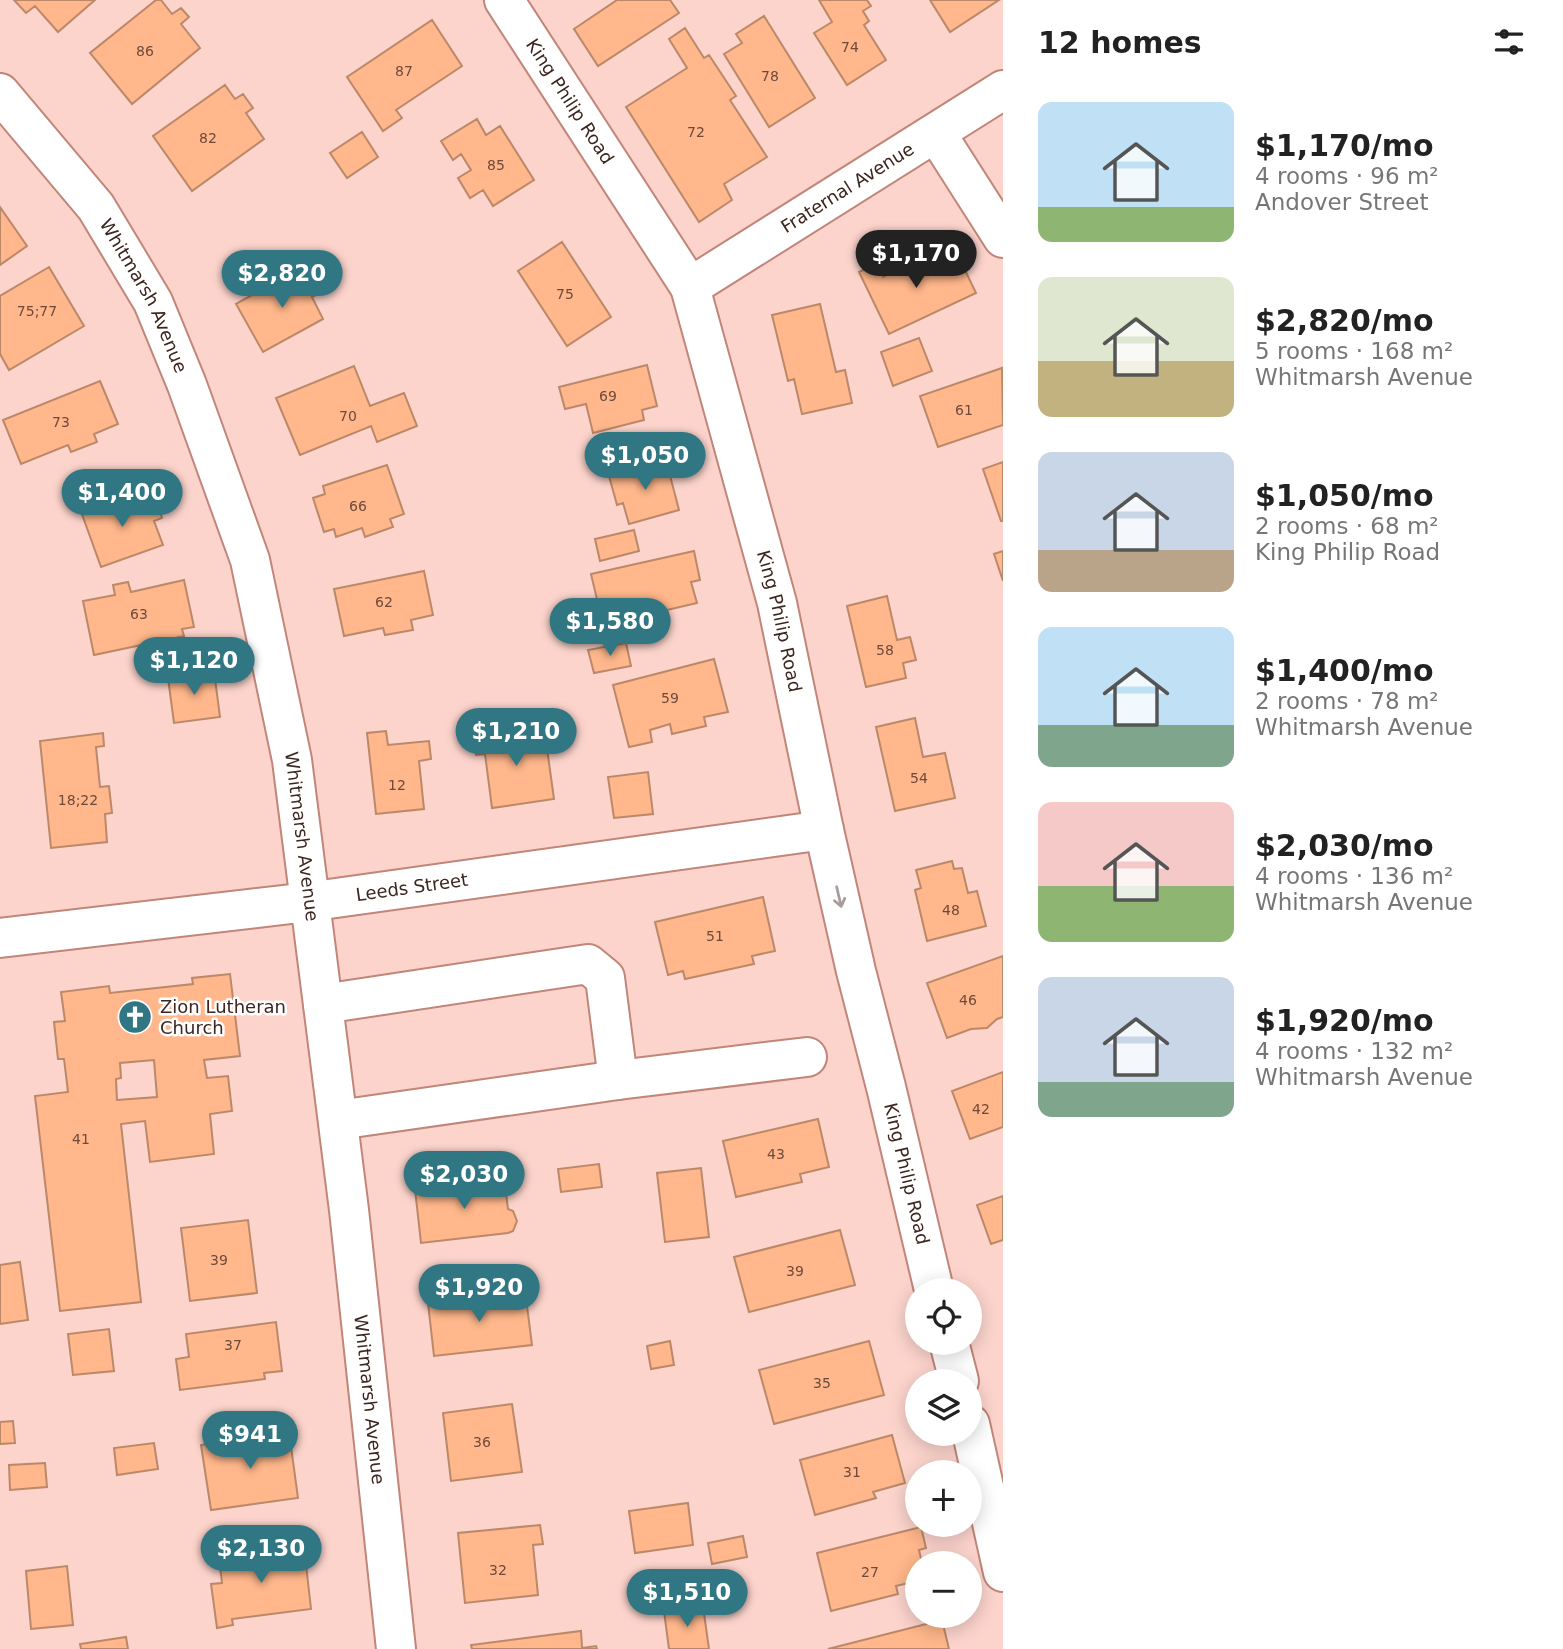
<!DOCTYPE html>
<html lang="en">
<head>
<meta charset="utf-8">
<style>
  body { margin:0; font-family:"DejaVu Sans",sans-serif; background:#f2f2f2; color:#222; height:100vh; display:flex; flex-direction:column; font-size:26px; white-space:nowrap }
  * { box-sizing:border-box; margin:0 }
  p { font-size:23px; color:#767676 }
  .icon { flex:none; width:38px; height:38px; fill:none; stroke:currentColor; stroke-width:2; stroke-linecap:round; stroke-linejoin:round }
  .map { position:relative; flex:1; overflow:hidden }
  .details { display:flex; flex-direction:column; background:#fff; width:560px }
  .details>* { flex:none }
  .controls { position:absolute; left:905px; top:1278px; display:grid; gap:14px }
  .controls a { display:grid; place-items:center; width:77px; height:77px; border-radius:50%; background:#fff; box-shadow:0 4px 18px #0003; font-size:35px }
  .price { position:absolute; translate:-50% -60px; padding:0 16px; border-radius:24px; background:#307683; color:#fff; font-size:23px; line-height:46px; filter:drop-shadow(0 2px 4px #0008) }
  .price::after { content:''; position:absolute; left:50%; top:42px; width:21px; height:16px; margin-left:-10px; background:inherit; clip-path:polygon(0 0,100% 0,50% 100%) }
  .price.on { background:#222; color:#fff }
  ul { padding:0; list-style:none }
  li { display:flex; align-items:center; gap:21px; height:175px; padding:0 35px }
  li span { display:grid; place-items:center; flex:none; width:196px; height:140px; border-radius:14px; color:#555 }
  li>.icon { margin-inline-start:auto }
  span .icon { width:84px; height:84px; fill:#fffc; stroke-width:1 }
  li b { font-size:30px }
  h2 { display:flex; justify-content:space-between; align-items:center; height:84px; padding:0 35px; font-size:30px }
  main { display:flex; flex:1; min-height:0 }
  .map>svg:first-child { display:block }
  .building { fill:#ffb78b; stroke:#bb8869; stroke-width:2; fill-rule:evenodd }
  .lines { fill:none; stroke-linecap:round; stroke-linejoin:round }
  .minor-casing { stroke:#c18579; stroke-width:42 }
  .minor { stroke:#fff; stroke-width:38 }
  .oneway { stroke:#a89d9b }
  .labels { text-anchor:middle; stroke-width:5; stroke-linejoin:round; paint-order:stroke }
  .number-label { font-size:14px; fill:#6e4a3b }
  .street-label { font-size:18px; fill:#3d2520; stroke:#fff }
  .poi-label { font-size:18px; fill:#3d2520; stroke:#fff; text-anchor:start }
</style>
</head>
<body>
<main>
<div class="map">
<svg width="1003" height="1649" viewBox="0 0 1003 1649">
  <rect width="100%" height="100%" fill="#fcd4cc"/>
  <path class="building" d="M14 0H95L58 32 35 6 26 13Z
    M156 0H161L172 14 181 8 189 17 181 24 200 48 132 104 90 53Z
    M617 0H670L679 13 598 66 574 29Z
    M819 0H867L871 6 863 11 869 21 864 25 886 60 847 85 814 33 832 22Z
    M930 0H999L950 32Z
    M764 16 815 98 769 127 724 54 742 43 736 34Z
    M432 20 462 66 396 110 402 118 383 131 347 77Z
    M685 28 704 58 709 55 736 96 730 100 767 157 724 184 732 200 699 222 626 107 687 68 669 39Z
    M225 85 235 99 243 94 253 108 246 113 264 139 192 191 153 136Z
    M477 119 486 135 500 126 534 180 493 206 483 190 470 198 458 178 471 170 461 154 453 160 441 141Z
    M362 132 378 157 347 178 330 153Z
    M0 207 27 246 0 265Z
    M562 242 611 317 567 346 518 271Z
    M943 248 955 272 964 268 976 293 889 334 859 272 876 264 883 277Z
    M49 267 84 326 9 370 0 354V296Z
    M297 270 301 276 309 271 320 293 312 297 323 319 263 352 236 304Z
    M820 304 836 372 845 370 852 403 802 414 794 379 788 381 772 315Z
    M919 338 932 371 893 386 881 352Z
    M647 365 657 406 642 410 644 420 593 433 586 404 565 409 559 387Z
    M354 366 370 406 404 393 417 426 377 442 371 426 300 455 276 398Z
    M1002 368 1003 425 938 447 920 396Z
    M100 381 118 424 94 434 97 442 71 452 68 445 21 464 3 420Z
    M666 460 679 510 629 524 623 503 617 505 609 476Z
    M1003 462V521H1001L983 469Z
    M387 465 404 514 390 519 393 527 365 537 362 528 336 537 334 529 324 532 313 498 325 494 323 486Z
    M144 494 148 506 157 503 162 518 154 521 163 545 101 567 79 506 97 499 101 510Z
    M634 530 639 551 600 561 595 539Z
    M694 551 700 580 691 582 697 603 667 610 669 619 605 633 591 574Z
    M1003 551V581L994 554Z
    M424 571 433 615 411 620 413 630 385 635 383 628 344 636 334 589Z
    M184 580 194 627 182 629 184 636 94 655 83 601 115 595 113 585 128 582 131 592Z
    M887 596 897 640 910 637 916 660 903 663 906 678 866 687 847 606Z
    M626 643 631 666 594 673 588 650Z
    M714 659 728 712 704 717 706 726 672 734 670 724 650 730 652 742 629 747 613 685Z
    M214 671 220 717 174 723 168 678Z
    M915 718 923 757 945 753 955 798 895 811 876 727Z
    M386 731 388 745 429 741 431 759 419 761 424 809 376 814 367 733Z
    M510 731 512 739 545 734 554 799 492 808 485 754 476 755 474 736Z
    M103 733 104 746 96 747 100 787 109 786 112 813 105 814 107 842 51 848 40 741Z
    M648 772 653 814 614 818 608 777Z
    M952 861 954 869 962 868 968 893 977 891 986 926 927 941 915 890 921 888 916 870Z
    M763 897 775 951 752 956 754 964 685 979 683 971 668 975 655 922Z
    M1003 956V1017L997 1019 987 1028 971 1029 947 1038 927 983Z
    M230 974 240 1056 204 1060 207 1078 228 1076 232 1111 210 1114 214 1154 150 1162 145 1121 121 1124 141 1302 60 1311 35 1096 68 1092 64 1059H58L54 1022 65 1021 61 992 109 986 110 993 193 984 192 978ZM154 1060 157 1097 117 1100 116 1079 121 1078 120 1063Z
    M1003 1072V1127L970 1139 952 1091Z
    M818 1119 829 1167 800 1174 802 1182 736 1197 723 1141Z
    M599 1164 602 1187 561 1192 558 1169Z
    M701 1168 709 1237 665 1242 657 1173Z
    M504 1178 508 1209 513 1211 517 1221 513 1231 508 1233 421 1243 415 1189Z
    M1003 1196V1240L991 1244 977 1205Z
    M248 1220 257 1293 190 1301 181 1228Z
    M840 1230 855 1285 749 1312 734 1257Z
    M20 1262 28 1320 0 1324V1265Z
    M518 1292 520 1307 527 1306 532 1345 434 1356 428 1303Z
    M276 1322 282 1371 264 1373 265 1379 180 1390 176 1359 189 1357 186 1334Z
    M109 1329 114 1371 73 1375 68 1334Z
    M670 1341 674 1365 651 1369 647 1346Z
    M869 1341 884 1395 774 1424 759 1370Z
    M512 1404 522 1472 451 1481 443 1413Z
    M13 1421 15 1443 0 1444V1422Z
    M289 1432 298 1498 211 1510 201 1445Z
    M892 1435 905 1483 873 1492 876 1498 815 1515 800 1460Z
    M154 1443 158 1469 117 1475 114 1448Z
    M45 1463 47 1487 10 1490 9 1465Z
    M688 1503 693 1545 635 1553 629 1511Z
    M540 1525 543 1544 533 1545 538 1595 465 1603 458 1533Z
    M921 1527 926 1548 919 1550 922 1563H917V1581L896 1586 898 1594 831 1611 817 1553Z
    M743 1536 747 1557 712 1564 708 1543Z
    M304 1547 311 1609 232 1619 233 1625 217 1628 211 1584 222 1583 219 1557Z
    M67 1566 73 1625 31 1629 26 1571Z
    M703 1606 709 1649H669L664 1611Z
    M942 1620 949 1649H828Z
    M581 1631 582 1648 596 1646 597 1649H472L471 1645Z
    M126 1637 128 1649H81L80 1644Z"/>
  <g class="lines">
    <g class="minor-casing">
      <g id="minor">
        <path id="s1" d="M504 0 690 287 777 603 824 830 856 971 886 1087 934 1290"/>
        <path id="s2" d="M0 93 96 207 153 302 187 385 250 560 292 760 349 1210 396 1649"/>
        <path d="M936 133 1003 238"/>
        <path id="s3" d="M690 287 1003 90"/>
        <path id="s4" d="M0 938 300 903 824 830"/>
        <path d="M323 1004 588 964 605 978 618 1080 807 1057"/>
        <path d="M338 1120 618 1080"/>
        <path d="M949 1342 959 1381"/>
        <path d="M970 1424 1003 1572"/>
      </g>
    </g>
    <use href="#minor" class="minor"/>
  </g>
  <defs><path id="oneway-shaft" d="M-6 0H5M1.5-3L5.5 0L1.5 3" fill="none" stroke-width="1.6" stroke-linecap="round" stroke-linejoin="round" transform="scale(1.75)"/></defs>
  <use class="oneway" href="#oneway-shaft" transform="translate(839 897) rotate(77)"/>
  <defs>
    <g id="church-disc" transform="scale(1.75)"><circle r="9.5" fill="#307683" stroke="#fff"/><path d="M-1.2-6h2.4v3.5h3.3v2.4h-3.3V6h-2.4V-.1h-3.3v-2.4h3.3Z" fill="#fff"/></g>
  </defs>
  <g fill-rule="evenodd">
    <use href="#church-disc" x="135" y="1017"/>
  </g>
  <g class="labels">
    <g class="number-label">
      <text x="850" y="52">74</text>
      <text x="145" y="56">86</text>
      <text x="404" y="76">87</text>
      <text x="770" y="81">78</text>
      <text x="696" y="137">72</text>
      <text x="208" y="143">82</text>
      <text x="496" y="170">85</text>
      <text x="565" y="299">75</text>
      <text x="37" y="316">75;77</text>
      <text x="608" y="401">69</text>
      <text x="964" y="415">61</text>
      <text x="348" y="421">70</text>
      <text x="61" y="427">73</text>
      <text x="358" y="511">66</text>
      <text x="384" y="607">62</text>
      <text x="139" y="619">63</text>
      <text x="885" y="655">58</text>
      <text x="670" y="703">59</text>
      <text x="919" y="783">54</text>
      <text x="397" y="790">12</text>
      <text x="78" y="805">18;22</text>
      <text x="951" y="915">48</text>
      <text x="715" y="941">51</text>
      <text x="968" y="1005">46</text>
      <text x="981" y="1114">42</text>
      <text x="81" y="1144">41</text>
      <text x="776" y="1159">43</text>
      <text x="219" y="1265">39</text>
      <text x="795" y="1276">39</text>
      <text x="233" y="1350">37</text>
      <text x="822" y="1388">35</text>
      <text x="482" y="1447">36</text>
      <text x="852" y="1477">31</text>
      <text x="498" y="1575">32</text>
      <text x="870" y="1577">27</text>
    </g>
    <g class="street-label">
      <text dy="6" stroke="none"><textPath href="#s1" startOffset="121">King Philip Road</textPath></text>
      <text dy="6" stroke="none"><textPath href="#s3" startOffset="186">Fraternal Avenue</textPath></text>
      <text dy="6" stroke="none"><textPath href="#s2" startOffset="250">Whitmarsh Avenue</textPath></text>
      <text dy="6" stroke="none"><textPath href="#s1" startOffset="688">King Philip Road</textPath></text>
      <text dy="6" stroke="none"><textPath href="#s2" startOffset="817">Whitmarsh Avenue</textPath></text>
      <text dy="6" stroke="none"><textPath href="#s4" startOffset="415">Leeds Street</textPath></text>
      <text dy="6" stroke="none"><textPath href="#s1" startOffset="1255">King Philip Road</textPath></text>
      <text dy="6" stroke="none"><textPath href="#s2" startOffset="1384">Whitmarsh Avenue</textPath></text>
    </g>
    <g class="poi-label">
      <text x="160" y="1013">Zion Lutheran<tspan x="160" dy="21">Church</tspan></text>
    </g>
  </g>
</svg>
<div class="controls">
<a><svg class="icon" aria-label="locate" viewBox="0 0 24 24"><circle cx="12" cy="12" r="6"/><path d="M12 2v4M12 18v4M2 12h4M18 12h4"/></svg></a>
<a><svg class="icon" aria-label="layers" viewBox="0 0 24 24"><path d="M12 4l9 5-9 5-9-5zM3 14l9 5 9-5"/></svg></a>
<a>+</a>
<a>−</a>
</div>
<b class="price on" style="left:916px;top:290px">$1,170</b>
<b class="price" style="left:282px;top:310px">$2,820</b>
<b class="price" style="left:645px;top:492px">$1,050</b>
<b class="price" style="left:122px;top:529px">$1,400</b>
<b class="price" style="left:610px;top:658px">$1,580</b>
<b class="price" style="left:194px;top:697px">$1,120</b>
<b class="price" style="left:516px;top:768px">$1,210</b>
<b class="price" style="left:464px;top:1211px">$2,030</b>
<b class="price" style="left:479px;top:1324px">$1,920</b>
<b class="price" style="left:250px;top:1471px">$941</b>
<b class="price" style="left:261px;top:1585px">$2,130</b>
<b class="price" style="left:687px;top:1629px">$1,510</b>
</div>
<section class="details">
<h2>12 homes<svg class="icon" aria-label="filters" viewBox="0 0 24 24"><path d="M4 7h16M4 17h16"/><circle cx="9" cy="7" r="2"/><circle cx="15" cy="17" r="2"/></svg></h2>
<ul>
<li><span style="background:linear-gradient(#bfe0f5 75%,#8fb573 0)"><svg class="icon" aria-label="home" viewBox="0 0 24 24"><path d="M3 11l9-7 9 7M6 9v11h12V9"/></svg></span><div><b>$1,170/mo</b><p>4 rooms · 96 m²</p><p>Andover Street</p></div></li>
<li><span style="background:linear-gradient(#dfe7d0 60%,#c2b280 0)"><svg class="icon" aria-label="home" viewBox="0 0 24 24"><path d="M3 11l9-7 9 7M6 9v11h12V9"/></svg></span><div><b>$2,820/mo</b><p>5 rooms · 168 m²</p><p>Whitmarsh Avenue</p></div></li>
<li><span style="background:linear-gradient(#c9d6e8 70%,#b9a48a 0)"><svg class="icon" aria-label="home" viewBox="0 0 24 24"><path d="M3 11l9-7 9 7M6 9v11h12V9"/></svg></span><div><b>$1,050/mo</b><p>2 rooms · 68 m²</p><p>King Philip Road</p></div></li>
<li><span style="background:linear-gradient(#bfe0f5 70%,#7fa58c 0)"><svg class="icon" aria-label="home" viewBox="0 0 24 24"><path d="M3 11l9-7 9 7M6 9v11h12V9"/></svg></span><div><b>$1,400/mo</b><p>2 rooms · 78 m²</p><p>Whitmarsh Avenue</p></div></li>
<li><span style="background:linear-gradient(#f6c9c9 60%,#8fb573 0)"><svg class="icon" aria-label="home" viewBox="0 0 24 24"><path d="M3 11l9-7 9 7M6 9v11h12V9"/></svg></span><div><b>$2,030/mo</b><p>4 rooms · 136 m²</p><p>Whitmarsh Avenue</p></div></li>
<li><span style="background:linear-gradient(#c9d6e8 75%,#7fa58c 0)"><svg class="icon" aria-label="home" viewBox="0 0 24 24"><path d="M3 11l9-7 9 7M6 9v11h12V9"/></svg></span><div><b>$1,920/mo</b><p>4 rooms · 132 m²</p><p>Whitmarsh Avenue</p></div></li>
</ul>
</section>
</main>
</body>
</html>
